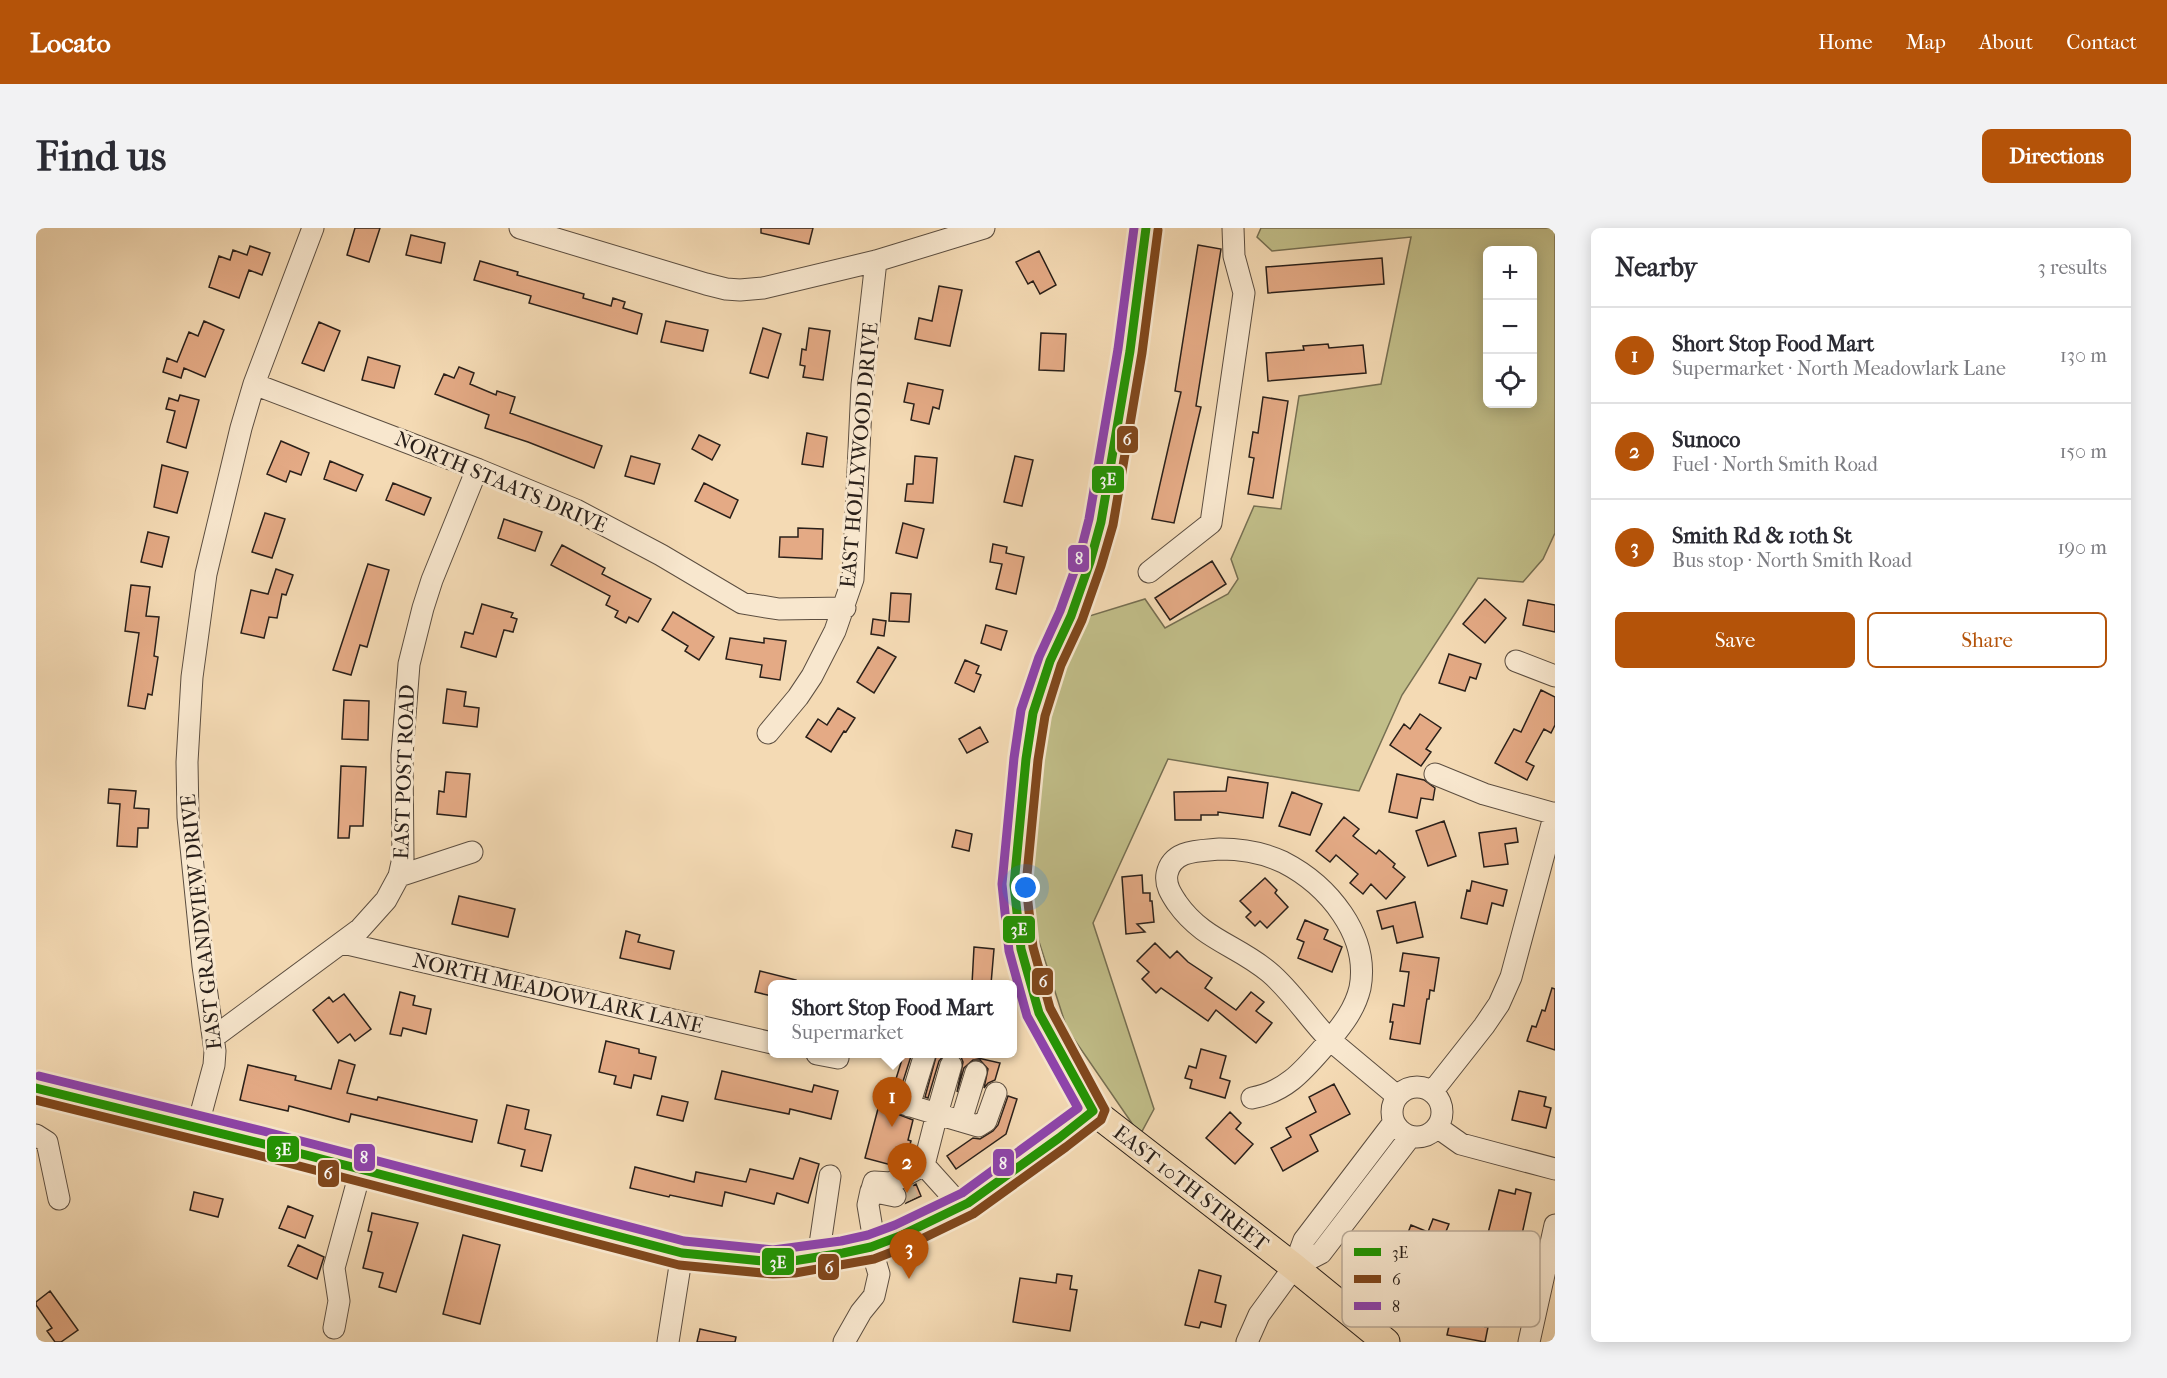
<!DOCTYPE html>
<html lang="en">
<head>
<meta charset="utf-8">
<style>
  body { margin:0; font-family:"IM FELL French Canon",serif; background:#f2f2f3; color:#2b2b33 }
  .controls { position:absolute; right:18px; top:18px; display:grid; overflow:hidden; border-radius:9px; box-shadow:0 3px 15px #0003 }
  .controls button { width:54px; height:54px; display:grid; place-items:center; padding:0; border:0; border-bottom:2px solid #e1e1e2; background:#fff; color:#2b2b33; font:30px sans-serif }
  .you { position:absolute; left:990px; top:660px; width:21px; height:21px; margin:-15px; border:4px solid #fff; border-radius:50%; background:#1a73e8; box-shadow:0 0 0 9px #1a73e833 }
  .badge { display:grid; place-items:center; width:39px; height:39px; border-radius:50%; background:#b45309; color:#fff; font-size:20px; font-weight:700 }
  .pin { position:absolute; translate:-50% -50px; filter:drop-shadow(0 2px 3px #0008) }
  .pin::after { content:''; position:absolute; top:32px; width:21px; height:18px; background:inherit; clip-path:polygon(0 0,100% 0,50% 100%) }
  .popup { position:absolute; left:732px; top:752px; width:249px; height:78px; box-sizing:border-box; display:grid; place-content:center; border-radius:9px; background:#fff; filter:drop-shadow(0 2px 4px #0005); font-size:20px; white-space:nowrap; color:#7c7c81 }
  .popup b { font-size:22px; color:#2b2b33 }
  .popup::after { content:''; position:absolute; left:50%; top:100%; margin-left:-12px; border:12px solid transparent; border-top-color:#fff }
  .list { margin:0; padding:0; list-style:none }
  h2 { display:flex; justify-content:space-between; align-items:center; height:78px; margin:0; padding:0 24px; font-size:26px }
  h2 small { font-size:20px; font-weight:400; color:#7c7c81 }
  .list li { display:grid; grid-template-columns:39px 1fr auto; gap:18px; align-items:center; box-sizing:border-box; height:96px; padding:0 24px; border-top:2px solid #e1e1e2 }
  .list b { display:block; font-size:22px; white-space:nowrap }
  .list p { margin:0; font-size:20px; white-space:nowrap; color:#7c7c81 }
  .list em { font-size:20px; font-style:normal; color:#7c7c81 }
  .actions { display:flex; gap:12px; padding:18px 24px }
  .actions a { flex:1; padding:14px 0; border:2px solid #b45309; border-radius:9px; text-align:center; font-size:21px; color:#b45309 }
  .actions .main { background:#b45309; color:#fff }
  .icon { flex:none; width:33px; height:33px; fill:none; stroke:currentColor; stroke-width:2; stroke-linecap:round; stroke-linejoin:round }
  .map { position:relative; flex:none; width:1519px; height:1114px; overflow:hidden; border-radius:9px }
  header { display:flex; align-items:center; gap:36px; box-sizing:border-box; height:84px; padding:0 30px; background:#b45309; color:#fff }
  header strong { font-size:28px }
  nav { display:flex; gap:33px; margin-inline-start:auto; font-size:21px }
  .intro { display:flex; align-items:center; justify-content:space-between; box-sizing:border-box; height:144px; padding:0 36px }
  h1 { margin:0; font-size:42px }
  .button { padding:15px 27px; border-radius:9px; background:#b45309; color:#fff; font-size:21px; font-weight:700 }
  main { display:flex; gap:36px; padding:0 36px }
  aside { flex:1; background:#fff; border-radius:9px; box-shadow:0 3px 15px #0003 }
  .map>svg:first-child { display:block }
  .green { fill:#c1be89; stroke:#766f52; stroke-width:1.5; fill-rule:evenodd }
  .building { fill:#e4aa85; stroke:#2a201a; stroke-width:1.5 }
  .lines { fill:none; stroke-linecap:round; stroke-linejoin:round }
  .minor-tunnel { stroke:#ccb595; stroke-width:21; stroke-dasharray:21 10; stroke-linecap:butt }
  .minor-casing { stroke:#5c4e40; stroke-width:23 }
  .major-casing { stroke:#2a201a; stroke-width:29 }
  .minor { stroke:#f8e7ce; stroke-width:21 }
  .major { stroke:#f4dab4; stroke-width:27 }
  .bus-1-casing { stroke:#f8e7ce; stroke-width:14 }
  .bus-2-casing { stroke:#f8e7ce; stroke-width:14 }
  .bus-3-casing { stroke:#f8e7ce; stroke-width:14 }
  .bus-1 { stroke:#239504; stroke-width:9 }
  .bus-2 { stroke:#80471c; stroke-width:9 }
  .bus-3 { stroke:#8e44ad; stroke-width:9 }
  .labels { text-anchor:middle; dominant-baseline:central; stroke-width:6; stroke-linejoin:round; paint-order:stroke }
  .street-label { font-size:21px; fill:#2a201a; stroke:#f8e7ce }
  .key { fill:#f8e7ce; stroke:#baab98; stroke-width:1.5 }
  .key-label { font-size:16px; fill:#2a201a }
  .line-badge { stroke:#f8e7ce; stroke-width:2 }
  .badge-label { font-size:16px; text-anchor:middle; font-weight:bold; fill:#fff }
</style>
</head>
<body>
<header>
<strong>Locato</strong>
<nav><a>Home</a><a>Map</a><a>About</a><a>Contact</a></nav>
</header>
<div class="intro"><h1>Find us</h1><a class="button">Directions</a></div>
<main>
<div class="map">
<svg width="1519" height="1114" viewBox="0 0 1519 1114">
  <rect width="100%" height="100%" fill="#f4dab4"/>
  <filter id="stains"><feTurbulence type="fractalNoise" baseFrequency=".00333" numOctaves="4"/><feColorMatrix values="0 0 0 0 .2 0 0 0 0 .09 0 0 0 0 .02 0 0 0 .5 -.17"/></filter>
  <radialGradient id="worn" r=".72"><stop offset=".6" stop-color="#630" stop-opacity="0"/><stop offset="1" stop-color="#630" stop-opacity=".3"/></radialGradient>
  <path class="green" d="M1225 0H1519V305L1507 331 1487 354 1442 350 1366 467 1323 563 1132 531 1057 695 1118 881 1104 907 1031 801 997 695V577L1015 470 1050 389 1109 371 1129 400 1192 366 1202 351 1195 331 1218 278 1245 281 1263 168 1345 156 1375 9 1236 23 1221 9ZM1452 22H1496V176H1452Z"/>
  <path class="building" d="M319 0H344L333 34 311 27Z
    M725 0H777L773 16 725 5Z
    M375 7 409 15 405 35 370 27Z
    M1162 17 1185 21 1160 178 1165 179 1138 295 1116 291 1145 164 1139 163Z
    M214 18 234 25 226 47 213 42 203 70 173 59 183 28 194 32 197 22 211 27Z
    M1003 23 1020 57 1004 66 997 53 992 56 980 34Z
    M1346 30 1348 56 1232 65 1230 39Z
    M444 33 482 44 481 47 548 66 547 70 575 78 577 70 589 74 587 80 606 86 601 106 493 75 495 68 438 52Z
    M903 58 926 62 914 118 879 111 883 90 896 93Z
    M168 93 188 102 169 149 148 140 145 150 127 144 131 130 141 134 153 104 162 108Z
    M630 93 672 102 667 123 625 114Z
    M283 94 304 103 288 143 266 135Z
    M727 100 745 106 732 150 714 145Z
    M773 100 794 103 787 152 767 149 769 138 764 137 766 121 770 122Z
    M1005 105 1030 106 1028 143 1003 142Z
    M1292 116 1293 120 1327 117 1330 145 1232 153 1230 125 1268 122 1267 118Z
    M332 129 364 138 358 160 326 152Z
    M423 139 438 145 434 156 460 167 461 163 479 169 474 185 566 218 558 240 492 214 449 200 453 187 399 166 408 146 418 150Z
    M872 155 907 162 903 181 897 179 893 196 875 192 878 176 868 174Z
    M144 167 163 172 150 220 131 214 139 183 130 181 133 170 142 173Z
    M1227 169 1252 173 1237 270 1212 266 1218 230 1213 229 1217 204 1222 205Z
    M771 205 791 209 787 239 766 236Z
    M663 207 684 217 676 232 656 221Z
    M245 213 273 225 265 247 254 243 250 254 231 246Z
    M595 228 624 236 618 256 589 248Z
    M879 228 901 230 897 275 869 273 871 256H877Z
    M979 228 997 232 986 278 968 274Z
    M294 233 327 247 320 263 288 251Z
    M126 237 152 244 141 285 118 279Z
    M357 255 395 270 388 287 350 272Z
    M668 255 702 272 694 290 659 273Z
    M229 285 249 291 236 330 216 324Z
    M468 291 506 304 499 323 462 310Z
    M867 295 888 301 881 330 860 325Z
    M762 300 787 301 786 331 743 329 744 309H762Z
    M112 304 133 309 126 339 105 334Z
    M957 316 971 319 970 325 988 329 980 366 960 361 966 336 954 334Z
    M526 317 569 340 566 346 615 371 602 394 593 389 590 395 579 389 582 383 570 377 574 368 515 337Z
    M1176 333 1190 356 1134 392 1119 370Z
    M332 336 353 342 331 419 324 417 315 447 297 442Z
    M240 341 257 347 250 367 246 366 241 390 233 389 228 410 205 405 215 362 232 366Z
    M95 357 114 359 110 388 123 389 118 428 122 429 116 467 112 466 109 481 92 478 103 405 89 403Z
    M855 365 875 366 873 394 853 393Z
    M1449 371 1470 390 1449 415 1427 396Z
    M1492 372 1519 377V404L1487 397Z
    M446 376 477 385 475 389 481 391 477 404 468 402 460 429 425 419 429 404 437 406Z
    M637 384 678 409 663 432 649 423 652 418 626 402Z
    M837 391 850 393 848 408 835 406Z
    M950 397 971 403 965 422 945 415Z
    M694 410 728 415V410L750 413 744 452 724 449 726 437 690 431Z
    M842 419 860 429 838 465 821 454Z
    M1413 426 1445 436 1440 451 1434 449 1429 463 1403 455Z
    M929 432 943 438 940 445 945 447 938 464 919 455Z
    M411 461 430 464 428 478 443 480 441 499 407 495Z
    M1505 462 1519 469V497L1515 505 1508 501 1490 534 1498 538 1491 552 1459 535 1478 501 1485 504Z
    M308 472 333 473 332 512 306 511Z
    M802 480 819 490 810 504 808 503 795 524 770 509 782 491 791 497Z
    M1384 486 1405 500 1390 521 1395 524 1385 538 1354 517 1368 496 1374 501Z
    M944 499 952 514 931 525 923 511Z
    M305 538 330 539 327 598H314L313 610H302Z
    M410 544 434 546 430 589 401 586 403 563 408 564Z
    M1361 546 1388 552 1399 560 1397 572 1385 570 1381 590 1353 584Z
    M1192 549 1232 555 1227 590 1182 584V587H1165V592H1139L1138 564 1190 563Z
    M73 561 100 563 98 580 113 581 112 600H102L101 619 81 618 84 576 72 575Z
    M1256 564 1286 576 1274 607 1243 598Z
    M1308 589 1323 601 1317 608 1340 626 1343 622 1359 636 1357 639 1369 649 1350 671 1335 656 1327 666 1314 655 1322 646 1300 627 1294 634 1280 623Z
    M1408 593 1420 628 1392 638 1380 603Z
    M1480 600 1482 614 1469 616 1472 636 1448 639 1443 605Z
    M920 602 936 606 933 623 916 619Z
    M1106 647 1107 665H1114V673H1116L1118 694 1101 696 1109 704 1090 706 1086 649Z
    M1229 650 1241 662 1239 665 1252 679 1231 700 1224 693 1219 698 1210 689 1215 684 1204 673Z
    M1436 653 1471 662 1467 678 1456 675 1451 696 1425 690 1431 662 1434 663Z
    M423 668 479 681 472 709 416 696Z
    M1379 674 1387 709 1361 715 1357 698 1346 701 1341 683Z
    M1269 692 1292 702 1288 711 1306 719 1296 744 1262 730 1268 714 1261 711Z
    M590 703 604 707 602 714 638 723 634 741 584 730Z
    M1119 715 1134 730 1141 723 1152 734 1176 750 1169 760 1200 782 1215 764 1228 774 1220 783 1236 795 1220 815 1180 782 1172 793 1125 760 1120 765 1106 751 1113 744 1101 733Z
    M938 719 958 721 955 756H936Z
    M1367 725 1403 730 1398 763 1394 762 1393 771H1391L1384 816 1354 811 1357 794H1354L1357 776 1368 778 1373 744 1364 743Z
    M724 743 760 752 759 756H736V768L719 764Z
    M1516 760 1519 761V822L1491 813 1496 798 1500 799 1506 782 1509 783Z
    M364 764 379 768 377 777 395 781 390 806 367 800 365 808 354 806Z
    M308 766 335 801 319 813 314 806 302 815 277 782 293 769 297 774Z
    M570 813 603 821V825L620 829 615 851 598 847 595 860 578 856 580 848 563 844Z
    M1165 821 1190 828 1184 850 1194 853 1189 870 1154 860 1156 852 1149 850 1153 838 1160 840Z
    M868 825H876L864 863 855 867Z
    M901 825H910L903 833 892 870 889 869Z
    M920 825 964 835 959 852 952 855 948 860 952 841 944 832H937L928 840 921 864 927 834 925 829Z
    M303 832 319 837 311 865 341 872 342 869 441 892 436 914 315 886 313 894 253 878 252 883 204 872 212 837 260 848 259 852 295 861Z
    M686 843 776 864 778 857 802 863 795 891 754 881 753 886 679 871Z
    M1298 856 1314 886 1274 907 1282 923 1247 943 1235 920 1255 909 1250 900 1280 884 1273 869Z
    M1483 863 1510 869 1508 878 1515 880 1510 900 1476 892Z
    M626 868 652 874 647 893 621 887Z
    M972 868 981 871 970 906 920 941 911 928 937 910 944 911 957 903 962 897Z
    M853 876 856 884 877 892 872 912 875 913 869 933 859 938 829 930 843 877 852 879Z
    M471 877 493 882 489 901 515 907 506 943 485 938 489 922 462 915Z
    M1194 884 1205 895 1200 901 1217 916 1199 936 1170 910Z
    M764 930 783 936 772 975 741 965 738 976 689 964 686 978 634 967 633 969 594 960 599 939 658 954 660 944 710 954 714 941 757 951Z
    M880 956 885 968 870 975 872 970 870 962Z
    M1480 961 1495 965 1483 1020 1477 1019 1471 1046H1475L1470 1063 1463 1061 1460 1074 1454 1072 1449 1099H1452L1449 1114 1411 1107 1418 1076 1437 1080 1451 1025H1448L1449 1017 1463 962 1479 966Z
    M158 964 187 971 182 989 154 982Z
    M252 978 277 988 269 1010 243 1000Z
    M336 985 382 995 360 1064 343 1059 347 1045 327 1040 336 1004 332 1003Z
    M1397 991 1413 996 1398 1033 1366 1020 1375 997 1392 1004Z
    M427 1007 464 1017 444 1096 407 1086Z
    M262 1017 288 1029 281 1051 252 1038Z
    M1163 1042 1185 1048 1179 1074 1190 1077 1185 1099 1165 1094 1163 1100 1149 1097Z
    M1021 1046 1036 1048 1034 1061 1041 1062 1034 1103 977 1094 984 1050 1020 1055Z
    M14 1063 42 1102 25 1114H19L11 1103 16 1100 0 1077V1074Z
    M664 1101 700 1109 699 1114H661Z"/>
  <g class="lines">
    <path class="minor-tunnel" d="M859 968 881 957"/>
    <g class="minor-casing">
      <path id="minor" d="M484 0 670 56 690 61 704 62 727 60 840 33 948 0
        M218 156 441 241 540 282 625 327 706 375 743 381 809 380
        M1113 344 1175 295 1208 65 1198 28 1197 0
        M1480 433 1519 448
        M732 505 762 469 776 448 799 403 817 351 826 157 840 33
        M1399 546 1448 566 1519 586
        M1184 621C1206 621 1228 625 1247 634 1292 657 1334 707 1324 760 1319 781 1307 796 1294 812 1273 791 1256 763 1233 744 1201 717 1167 712 1141 675 1135 666 1129 657 1131 646 1136 621 1164 623 1184 621Z
        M363 648 436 624
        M307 715 736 815
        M178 809 324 701 350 672 363 648 367 630 366 527 373 436 387 380 396 352 441 241
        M781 826 802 830
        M915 837 901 886 942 898 950 893 960 865
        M1356 884a25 25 0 1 1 50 0a25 25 0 1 1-50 0Z
        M1396 864 1448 798 1463 776 1475 749 1519 585
        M1216 870C1253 863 1270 839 1294 812L1361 868
        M865 875 901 886 888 937 925 978
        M873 878 889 826
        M925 893 940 844
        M1401 899 1425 916 1519 941
        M161 900 178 837 179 823 167 738 152 589 151 534 156 449 170 346 205 200 218 156 277 0
        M0 907 11 914 23 971
        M836 961 838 954 855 955 888 937
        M782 1030 794 948
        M1258 1039 1285 1025 1374 909
        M298 1100 303 1073 298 1040 325 941
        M632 1114 646 1025
        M808 1114 825 1084 838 1068 843 1046 835 1019 836 1001 832 977 835 963 859 968
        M1211 1114 1223 1087 1258 1039 1268 1012 1358 894
        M1493 1114 1519 997"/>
    </g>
    <g class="major-casing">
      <path id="major" d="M1110 0 1094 123 1065 294 1054 334 1035 388 1014 433 997 485 990 531 978 657 985 721 1003 785 1057 883 1258 1039 1350 1114
        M0 860 224 915 646 1025 737 1034 757 1033 807 1025 835 1019 864 1008 932 975 1023 910 1057 883"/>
    </g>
    <use href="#minor" class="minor"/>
    <use href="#major" class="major"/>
    <g class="bus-1-casing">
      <path id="bus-1" d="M0 860 224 915 646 1025 737 1034 757 1033 807 1025 835 1019 864 1008 932 975 1023 910 1057 883 1003 785 985 721 978 657 990 531 997 485 1014 433 1035 388 1054 334 1065 294 1094 123 1110 0"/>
    </g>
    <g class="bus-2-casing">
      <path id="bus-2" d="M0 872 221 927 643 1037 737 1046 759 1045 838 1031 869 1019 937 986 1030 919 1065 892 1069 882 1014 780 997 719 990 657 1002 532 1009 488 1025 437 1046 392 1065 338 1077 297 1106 125 1122 2"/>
    </g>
    <g class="bus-3-casing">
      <path id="bus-3" d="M3 848 227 903 648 1013 737 1022 805 1013 832 1007 859 997 926 965 1042 880 991 788 973 723 966 656 978 530 985 482 1003 429 1024 383 1043 330 1053 291 1082 121 1098 0"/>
    </g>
    <use href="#bus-1" class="bus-1"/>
    <use href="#bus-2" class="bus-2"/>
    <use href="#bus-3" class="bus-3"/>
  </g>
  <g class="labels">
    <g class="street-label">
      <text transform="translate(823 227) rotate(-85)">EAST HOLLYWOOD DRIVE</text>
      <text transform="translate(465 254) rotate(23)">NORTH STAATS DRIVE</text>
      <text transform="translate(368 544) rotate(-88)">EAST POST ROAD</text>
      <text transform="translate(165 694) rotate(-96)">EAST GRANDVIEW DRIVE</text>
      <text transform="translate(522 765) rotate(13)">NORTH MEADOWLARK LANE</text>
      <text transform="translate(1155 960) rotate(38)">EAST 10TH STREET</text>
    </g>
  </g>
  <rect x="1306" y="1003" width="198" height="96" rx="9" class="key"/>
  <rect x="1318" y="1020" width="27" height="8" fill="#239504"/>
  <rect x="1318" y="1047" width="27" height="8" fill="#80471c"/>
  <rect x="1318" y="1074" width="27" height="8" fill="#8e44ad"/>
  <g class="key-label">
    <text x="1356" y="1030">3E</text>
    <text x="1356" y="1057">6</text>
    <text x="1356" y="1084">8</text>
  </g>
  <g class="line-badge">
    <rect x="1080" y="197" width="23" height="29" rx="6" fill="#80471c"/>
    <rect x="1055" y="237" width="34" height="29" rx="6" fill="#239504"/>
    <rect x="1031" y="316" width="23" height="29" rx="6" fill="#8e44ad"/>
    <rect x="966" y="687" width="34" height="29" rx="6" fill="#239504"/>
    <rect x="995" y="739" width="23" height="29" rx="6" fill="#80471c"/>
    <rect x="230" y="907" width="34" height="28" rx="6" fill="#239504"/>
    <rect x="317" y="915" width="23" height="29" rx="6" fill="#8e44ad"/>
    <rect x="956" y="920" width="23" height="29" rx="6" fill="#8e44ad"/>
    <rect x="281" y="931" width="23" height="29" rx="6" fill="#80471c"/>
    <rect x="725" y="1019" width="34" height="29" rx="6" fill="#239504"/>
    <rect x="781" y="1025" width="23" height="28" rx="6" fill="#80471c"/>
  </g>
  <g class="badge-label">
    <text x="1091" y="217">6</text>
    <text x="1072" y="257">3E</text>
    <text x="1043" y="336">8</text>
    <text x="983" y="707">3E</text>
    <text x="1007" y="759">6</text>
    <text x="247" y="927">3E</text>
    <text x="328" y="935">8</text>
    <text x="967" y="941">8</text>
    <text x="292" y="951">6</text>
    <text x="742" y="1040">3E</text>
    <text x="793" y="1045">6</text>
  </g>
  <rect width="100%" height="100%" filter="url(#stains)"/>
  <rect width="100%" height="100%" fill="url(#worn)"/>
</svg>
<div class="controls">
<button>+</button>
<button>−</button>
<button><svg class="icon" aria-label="locate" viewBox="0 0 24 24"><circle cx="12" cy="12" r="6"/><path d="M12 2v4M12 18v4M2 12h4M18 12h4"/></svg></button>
</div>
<div class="you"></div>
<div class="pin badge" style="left:856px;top:899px">1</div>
<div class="popup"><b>Short Stop Food Mart</b>Supermarket</div>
<div class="pin badge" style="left:871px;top:965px">2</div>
<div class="pin badge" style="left:873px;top:1051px">3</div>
</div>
<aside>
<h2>Nearby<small>3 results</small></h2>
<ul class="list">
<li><span class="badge">1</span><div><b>Short Stop Food Mart</b><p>Supermarket · North Meadowlark Lane</p></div><em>130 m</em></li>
<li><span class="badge">2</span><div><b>Sunoco</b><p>Fuel · North Smith Road</p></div><em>150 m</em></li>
<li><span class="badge">3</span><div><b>Smith Rd &amp; 10th St</b><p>Bus stop · North Smith Road</p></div><em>190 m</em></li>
</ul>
<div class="actions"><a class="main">Save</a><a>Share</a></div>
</aside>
</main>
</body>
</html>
